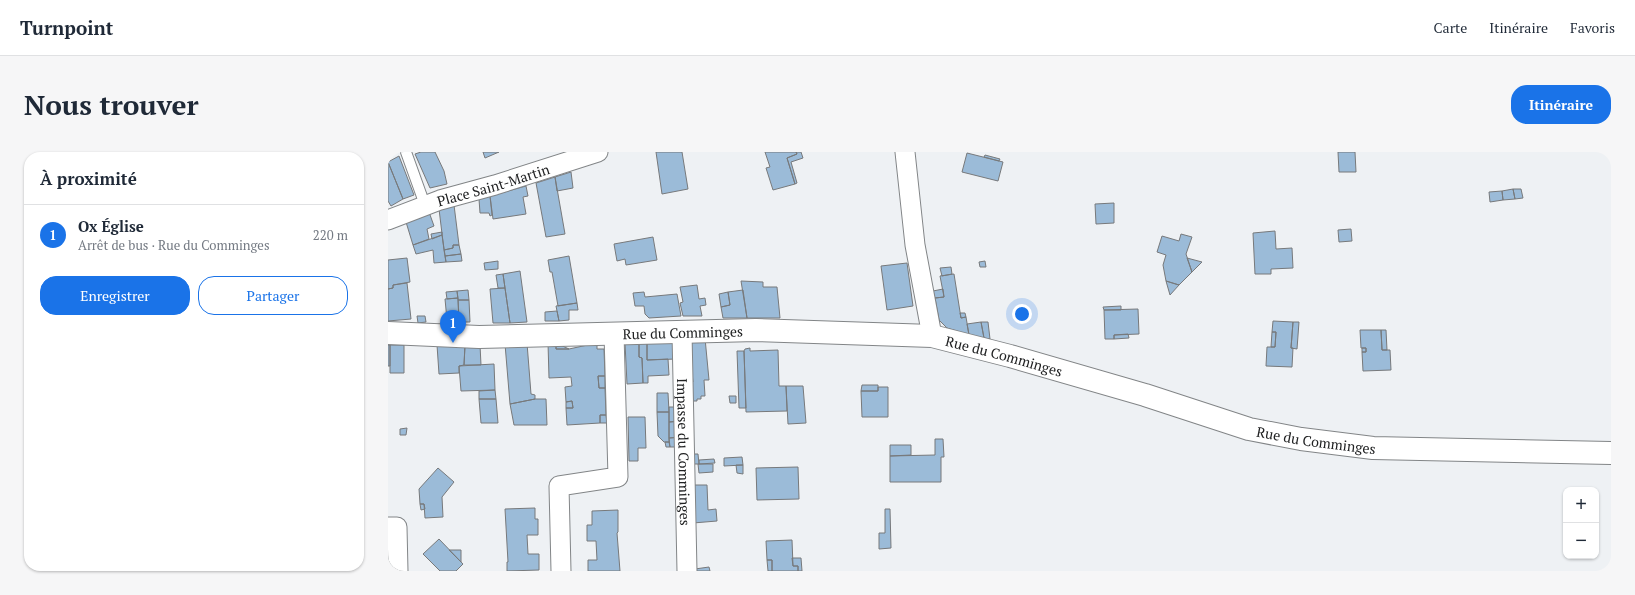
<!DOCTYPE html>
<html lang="fr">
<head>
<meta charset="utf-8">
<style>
  body { margin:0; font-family:"PT Serif",serif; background:#f6f6f7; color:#1f2937 }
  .controls { position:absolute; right:12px; bottom:12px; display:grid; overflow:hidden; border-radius:8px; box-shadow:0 1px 3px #0004 }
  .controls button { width:36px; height:36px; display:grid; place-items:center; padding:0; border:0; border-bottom:1px solid #e0e1e3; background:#fff; color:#1f2937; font:20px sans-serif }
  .you { position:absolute; left:634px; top:162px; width:14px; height:14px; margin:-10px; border:3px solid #fff; border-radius:50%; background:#1a73e8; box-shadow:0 0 0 6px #1a73e833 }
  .badge { display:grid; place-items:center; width:26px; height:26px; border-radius:50%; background:#1a73e8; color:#fff; font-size:13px; font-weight:700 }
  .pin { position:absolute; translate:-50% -33px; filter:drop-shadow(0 1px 2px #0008) }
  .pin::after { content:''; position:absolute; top:21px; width:14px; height:12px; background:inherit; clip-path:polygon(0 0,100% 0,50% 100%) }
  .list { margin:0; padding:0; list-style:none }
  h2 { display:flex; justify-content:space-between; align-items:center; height:52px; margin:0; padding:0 16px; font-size:17px }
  h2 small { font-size:13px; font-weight:400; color:#747a83 }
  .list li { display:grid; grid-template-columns:26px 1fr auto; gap:12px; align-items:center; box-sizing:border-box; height:60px; padding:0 16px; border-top:1px solid #e0e1e3 }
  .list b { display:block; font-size:15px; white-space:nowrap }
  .list p { margin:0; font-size:13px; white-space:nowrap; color:#747a83 }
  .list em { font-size:13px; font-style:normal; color:#747a83 }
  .actions { display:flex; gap:8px; padding:12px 16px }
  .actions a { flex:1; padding:9px 0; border:1px solid #1a73e8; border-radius:16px; text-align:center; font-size:14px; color:#1a73e8 }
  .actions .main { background:#1a73e8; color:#fff }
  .map { position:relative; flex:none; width:1223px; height:419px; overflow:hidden; border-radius:16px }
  header { display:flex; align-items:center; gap:24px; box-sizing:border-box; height:56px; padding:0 20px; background:#fff; border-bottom:1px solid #e0e1e3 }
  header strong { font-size:19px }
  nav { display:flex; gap:22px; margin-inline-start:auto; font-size:14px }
  .intro { display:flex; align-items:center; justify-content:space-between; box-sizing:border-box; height:96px; padding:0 24px }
  h1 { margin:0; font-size:28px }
  .button { padding:10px 18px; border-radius:16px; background:#1a73e8; color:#fff; font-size:14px; font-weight:700 }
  main { display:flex; gap:24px; padding:0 24px }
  aside { flex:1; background:#fff; border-radius:16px; box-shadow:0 1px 3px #0004 }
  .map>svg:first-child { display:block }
  .building { fill:#9bbbd8; stroke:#77797b }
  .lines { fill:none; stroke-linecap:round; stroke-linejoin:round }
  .service-casing { stroke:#828587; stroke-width:12 }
  .minor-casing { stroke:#828587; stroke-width:21 }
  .tertiary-casing { stroke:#828587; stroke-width:24 }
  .service { stroke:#fff; stroke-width:10 }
  .minor { stroke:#fff; stroke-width:19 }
  .tertiary { stroke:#fff; stroke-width:22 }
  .labels { text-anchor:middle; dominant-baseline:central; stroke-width:3; stroke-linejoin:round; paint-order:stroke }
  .street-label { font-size:14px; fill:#212223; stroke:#fff }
</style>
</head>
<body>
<header>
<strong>Turnpoint</strong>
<nav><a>Carte</a><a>Itinéraire</a><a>Favoris</a></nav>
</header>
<div class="intro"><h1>Nous trouver</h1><a class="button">Itinéraire</a></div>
<main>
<aside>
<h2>À proximité<small></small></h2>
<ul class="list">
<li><span class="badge">1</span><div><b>Ox Église</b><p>Arrêt de bus · Rue du Comminges</p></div><em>220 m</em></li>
</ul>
<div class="actions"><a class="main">Enregistrer</a><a>Partager</a></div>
</aside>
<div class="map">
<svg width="1223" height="419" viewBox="0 0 1223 419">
  <rect width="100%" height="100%" fill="#eef1f4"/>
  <path class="building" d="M33 0H47L56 19 59 32 42 36 27 2Z
    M95 0H111L97 6Z
    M268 0H294L300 37 274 42Z
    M377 0H408L409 2 399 6 407 32 385 38 378 16 382 15Z
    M408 0H413L415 6 403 10 409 31 407 32 399 6 409 2Z
    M950 0H967L968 20H951Z
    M579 1 615 10 610 29 574 20Z
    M597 3 612 7 611 9 596 5Z
    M11 4 26 43 15 47 0 10Z
    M0 10 15 47 3 54 0 49Z
    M183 20 185 36 169 39 167 25Z
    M167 25 177 82 158 85 148 31Z
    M138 34 140 44 135 45 138 62 105 67 102 44Z
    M1125 37H1133L1135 46 1127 47Z
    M1125 37 1127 47 1115 48 1114 39Z
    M1114 39 1115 48 1102 50 1101 40Z
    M102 44 104 63 102 64 101 61H92L91 47Z
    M726 51V71L708 72 707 52Z
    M66 53 71 93H65V96L56 98 51 57Z
    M41 60 46 74 39 77 41 87 25 93 18 70Z
    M963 77 964 89 951 90 950 78Z
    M887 79 888 97 904 96 905 116 883 117V122H867L865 81Z
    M54 80V83L44 87 43 82Z
    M793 82 804 85 798 102 804 120 791 133 778 129 775 113 778 103 769 100 774 84 791 89Z
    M54 83 58 110 46 111 45 98 28 102 25 93Z
    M265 85 269 108 238 113 237 107 229 109 226 92Z
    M65 93H71L73 102 57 104 56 98 65 96Z
    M73 102 74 109 58 110 57 104Z
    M181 104 189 151 170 154 164 120H162L160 108Z
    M19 106 22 130 5 133V136L0 137V108Z
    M799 106 814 110 804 120Z
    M110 109V117L97 118 96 111Z
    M597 109 598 115H592L591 110Z
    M519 111 525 154 499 158 493 114Z
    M563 115 564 122 554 124 552 116Z
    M132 119 139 170 122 171 115 122Z
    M115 122 117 136H110L108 123Z
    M566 122 573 166 578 165 581 183 559 176 551 168 547 146 556 145 552 124Z
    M353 129 375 130V135H389L392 166H359Z
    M778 129 791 133 782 143Z
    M19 131 23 167 0 169V137L5 136V133Z
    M309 133 311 147 317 146 318 153 312 154 314 164H295L292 151 295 150 292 135Z
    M117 136 122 171H105L102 137Z
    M555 137 556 145 547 146 545 139Z
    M80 138 81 148H70L69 139Z
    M355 138 359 166H335L333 155 342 153 340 140Z
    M69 139 70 146 59 147 58 140Z
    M256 140 257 145 289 142 293 164 261 166 257 162 256 154H247L245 141Z
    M340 140 342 153 333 155 331 142Z
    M70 146 71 168H59L57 147Z
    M70 148H81L82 170H71Z
    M189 151 190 158H181V168L171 169 168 154Z
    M733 154V158H716L715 155Z
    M750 157 751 182 726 183V187H717L716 158Z
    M169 159 171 169H157V160Z
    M572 161H577L578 165 573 166Z
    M29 164H37L38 170 30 171Z
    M885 169 905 170 903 196H905L904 215 878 214 879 195H887L888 180H884Z
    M593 170 596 186 581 183 579 172Z
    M593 170H600L602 187 596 186Z
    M905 170H911L909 197 903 196Z
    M972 178H993L994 198H1002L1003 218 975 219 974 200H978V196H973Z
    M993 178H998L999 198H994Z
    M884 180H888L887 195H883Z
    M740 182 741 186 726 187V183Z
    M317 186 321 228H316L317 244H313V247H309V249H303L302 230H305L300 188Z
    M288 189V207L259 208V190Z
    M259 190V208L280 207 281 223 260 224V231H255L254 206 251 205V191Z
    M139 191 143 242 147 243V247L122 252 117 192Z
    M160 191H168V197H181L209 191V197H216L217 224H210L211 236H217L218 263H212V271L179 273 178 256H185L184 249 178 250 177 235 184 234 183 225 161 226Z
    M168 191 181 197H168Z
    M237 191H251V205L254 206 255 231 239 232Z
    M0 193H2V214H0Z
    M2 193H16V221H2Z
    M49 193H77L76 213 71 214V221L51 222Z
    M77 193H92L93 213H76Z
    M362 196V199L390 198 391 234H398L399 259 358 260 356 199 357 197Z
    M974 196H978V200H974Z
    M349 199H356L358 256H351Z
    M106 212 107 238 73 239 71 214Z
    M210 224H217V236H211Z
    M474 233H490V239H473Z
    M398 234H415L418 271 400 272Z
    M490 235H500V265H474L473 239H490Z
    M107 238 108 247H91V239Z
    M269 241H280L281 260H269Z
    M341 244H348V251H342Z
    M91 247H108L110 271H93Z
    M147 247H158L159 273H126L122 252Z
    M184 249 185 256H178V250Z
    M281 255H294V269L281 270Z
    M269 260H281V290H276L270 284Z
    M212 263H218L219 271H212Z
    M240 265H257L258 296H250V309H241Z
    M294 269V285L281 286V270Z
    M19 276 18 283H12V277Z
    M294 285V295H282L281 286Z
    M547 287H555L556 305H553V330H502V304L547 303Z
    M277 290H281L282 295H278Z
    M502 293H523V303L502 304Z
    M304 302H310L311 312H307L304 309Z
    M354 305 355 313 336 314V306Z
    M326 307 327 311 311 312V308Z
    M310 312H325V320L311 321Z
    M348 313H355V322L349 321Z
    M410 315 411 347 369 348 368 316Z
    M50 316 66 330 54 345 55 365 37 366 36 352H32L31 337Z
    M304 333H319L320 358 328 357 329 369 305 371Z
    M32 352H36L37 357 33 358Z
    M147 356V367H150V383H139L140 402H151V418L119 419V410H120L117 357Z
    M497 357H502L503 396 491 397V381H497Z
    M230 358V380L229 381 232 419H200V408H209L208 389H199V373H204V359Z
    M51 387 75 412 68 419H52L35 402Z
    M404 388 405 414H410V419H384V408H379L378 389Z
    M61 398H73V410Z
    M404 406H413L414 419H410V414H405Z
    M379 408H384V419H380Z
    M321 415 322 419H307V417Z"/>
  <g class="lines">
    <g class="service-casing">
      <path id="service" d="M18 0 37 53"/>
    </g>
    <g class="minor-casing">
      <g id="minor">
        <path d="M517 0 527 93 544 184"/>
        <path id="s1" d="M0 68 52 48 107 33 210 0"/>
        <path id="s2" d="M294 181 299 419"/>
        <path d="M0 375H9L10 419"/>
        <path d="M173 419 171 334 230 325 226 182"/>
      </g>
    </g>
    <g class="tertiary-casing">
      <g id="tertiary">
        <path id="s3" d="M0 181 91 185 368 178 544 184 622 204 757 243 861 277 913 287 985 296 1223 301"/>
      </g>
    </g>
    <use href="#service" class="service"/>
    <use href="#minor" class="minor"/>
    <use href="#tertiary" class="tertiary"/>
  </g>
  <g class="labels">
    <g class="street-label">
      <text stroke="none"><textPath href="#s1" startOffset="111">Place Saint-Martin</textPath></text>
      <text stroke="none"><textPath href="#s3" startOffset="295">Rue du Comminges</textPath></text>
      <text stroke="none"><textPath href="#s3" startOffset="619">Rue du Comminges</textPath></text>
      <text stroke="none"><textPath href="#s3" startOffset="943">Rue du Comminges</textPath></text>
      <text stroke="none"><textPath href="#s2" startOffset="119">Impasse du Comminges</textPath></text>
    </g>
  </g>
</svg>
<div class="controls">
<button>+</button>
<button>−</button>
</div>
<div class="you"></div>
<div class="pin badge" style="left:65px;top:191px">1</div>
</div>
</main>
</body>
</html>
